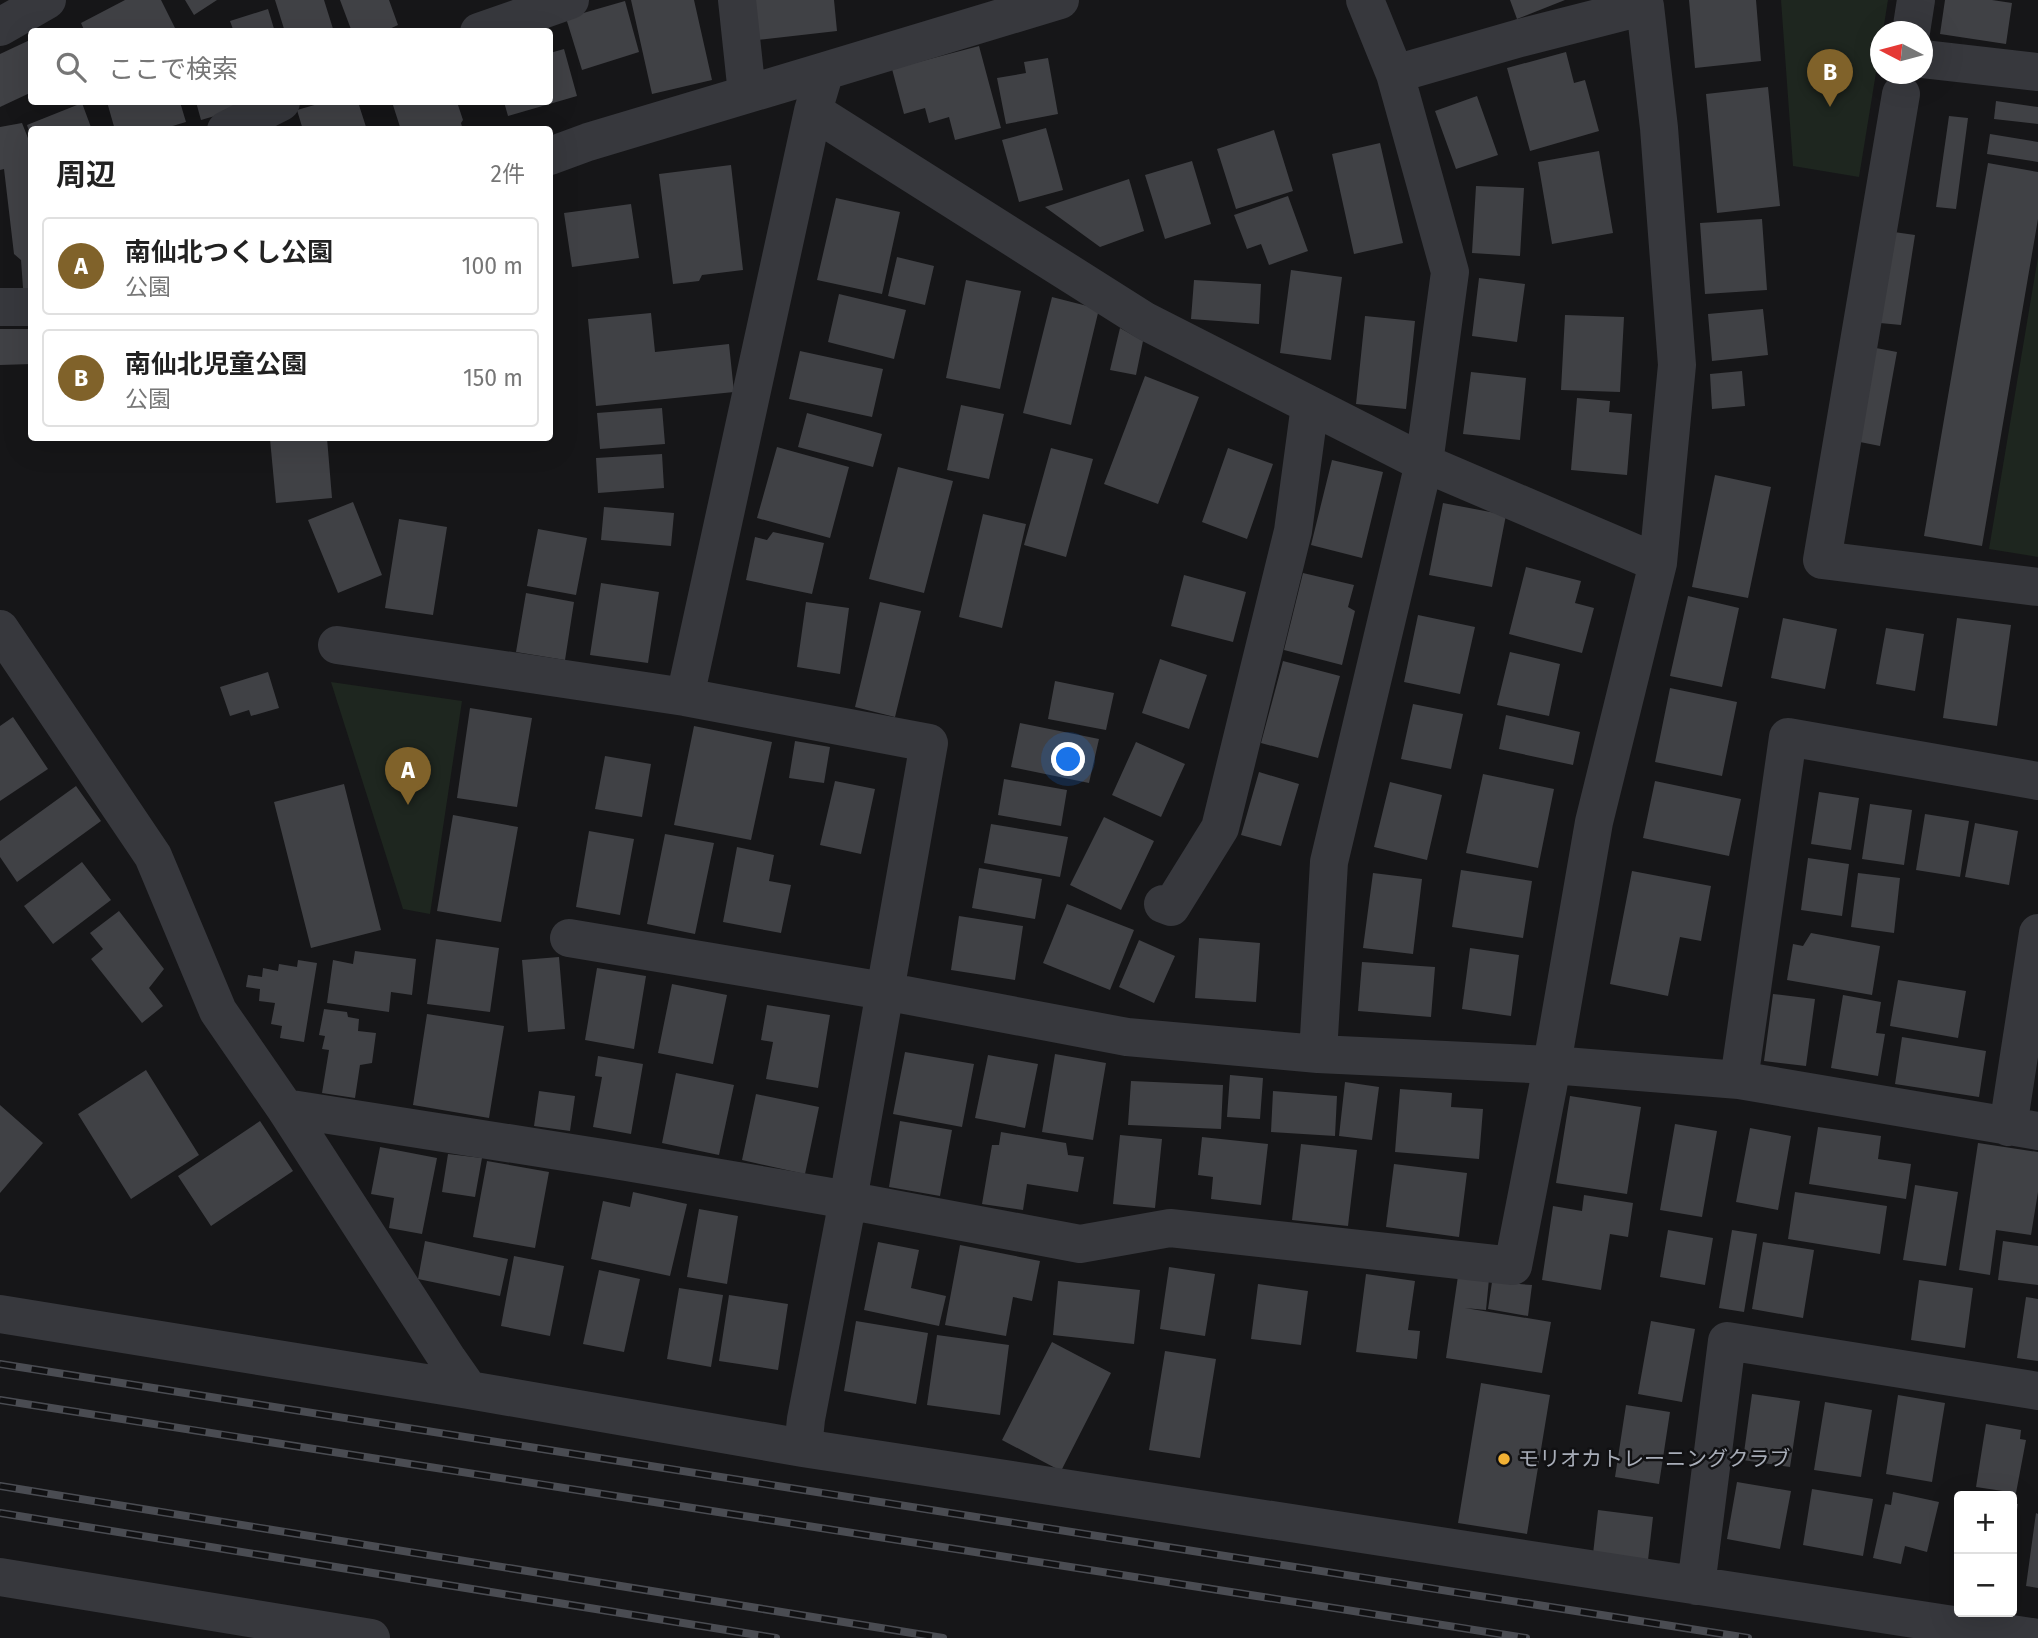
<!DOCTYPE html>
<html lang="ja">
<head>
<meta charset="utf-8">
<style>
  body { margin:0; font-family:"Fira Sans","Noto Sans JP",sans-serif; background:#f2f2f2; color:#222 }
  .controls { position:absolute; right:21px; bottom:21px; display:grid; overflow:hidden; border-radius:7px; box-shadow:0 7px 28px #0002 }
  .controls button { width:63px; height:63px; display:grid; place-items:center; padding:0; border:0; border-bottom:2px solid #e0e0e0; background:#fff; color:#222; font:35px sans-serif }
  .compass { position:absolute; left:1870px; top:21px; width:63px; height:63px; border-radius:50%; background:#fff; box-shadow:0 7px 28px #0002; rotate:276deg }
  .you { position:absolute; left:1069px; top:760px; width:24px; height:24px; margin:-18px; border:5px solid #fff; border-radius:50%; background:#1a73e8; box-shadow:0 0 0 10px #1a73e833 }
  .badge { display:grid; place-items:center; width:46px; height:46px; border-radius:50%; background:#80622a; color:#fff; font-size:23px; font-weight:700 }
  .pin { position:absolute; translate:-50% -58px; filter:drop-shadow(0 2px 4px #0008) }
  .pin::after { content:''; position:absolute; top:37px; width:24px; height:21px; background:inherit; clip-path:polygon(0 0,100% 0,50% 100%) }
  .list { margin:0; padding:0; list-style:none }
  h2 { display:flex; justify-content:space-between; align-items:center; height:91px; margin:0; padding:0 28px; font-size:30px }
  h2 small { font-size:23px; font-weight:400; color:#767676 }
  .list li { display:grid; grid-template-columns:46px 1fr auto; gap:21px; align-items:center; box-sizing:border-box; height:98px; margin:0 14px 14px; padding:0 14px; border:2px solid #e0e0e0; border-radius:7px }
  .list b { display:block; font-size:26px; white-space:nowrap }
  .list p { margin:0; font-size:23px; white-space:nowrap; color:#767676 }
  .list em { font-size:23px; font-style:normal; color:#767676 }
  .icon { flex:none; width:38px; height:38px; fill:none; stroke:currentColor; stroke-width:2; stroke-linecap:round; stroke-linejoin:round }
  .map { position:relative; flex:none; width:2038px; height:1638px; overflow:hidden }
  .search { position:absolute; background:#fff; box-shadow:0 7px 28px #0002; left:28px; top:28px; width:525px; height:77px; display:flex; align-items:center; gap:18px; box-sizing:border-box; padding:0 24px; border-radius:7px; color:#767676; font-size:26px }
  .panel { position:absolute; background:#fff; box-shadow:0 7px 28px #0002; left:28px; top:126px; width:525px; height:315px; border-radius:7px }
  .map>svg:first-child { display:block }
  .green { fill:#1e261f }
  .building { fill:#404145 }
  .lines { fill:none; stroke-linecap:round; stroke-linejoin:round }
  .minor { stroke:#37383d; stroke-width:38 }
  .rail-casing { stroke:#4a4c52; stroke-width:8 }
  .rail { stroke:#111113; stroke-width:5; stroke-dasharray:16; stroke-linecap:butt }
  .poi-dot { fill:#f2b134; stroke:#111113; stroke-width:2.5 }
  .labels { text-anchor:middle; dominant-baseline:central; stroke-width:5; stroke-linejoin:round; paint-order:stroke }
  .poi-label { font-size:21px; fill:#a8adb8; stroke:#111113; text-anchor:start }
</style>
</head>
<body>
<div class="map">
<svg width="2038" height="1638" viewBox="0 0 2038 1638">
  <rect width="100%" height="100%" fill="#161618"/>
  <path class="green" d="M1781 0H1888L1883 31 1881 32 1880 48 1859 177 1793 166Z
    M2038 257V557L1989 549Z
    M331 682 462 701 430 914 403 909Z"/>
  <path class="building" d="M125 0H161L177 32H85L81 23Z
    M185 0H217L194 15Z
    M275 0H324L334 32H285Z
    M340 0H389L398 25 383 32H352Z
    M631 0H694L712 80 652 94Z
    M753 0H834L837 31 757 40Z
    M1510 0H1565L1517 19Z
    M1689 0H1756L1761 61 1695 68Z
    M1945 0H1992L2012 3 2006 44 1940 34Z
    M625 1 639 52 582 70 566 18Z
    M268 9 275 32H234L230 21Z
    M32 39V92L0 107V54Z
    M979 46 1001 128 955 140 949 117 929 123 925 108 904 114 892 69Z
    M564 49 577 96 508 116 504 102H550V53Z
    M1566 52 1574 83 1585 80 1599 131 1530 151 1507 68Z
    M1048 58 1058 114 1006 124 997 78 1026 73 1024 62Z
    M1768 87 1780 206 1717 213 1706 94Z
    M1477 96 1498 155 1456 169 1435 111Z
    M1996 101 2038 107V124L1994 119Z
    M107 102H180L186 122 159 130H115Z
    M196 102H244L246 107 201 120Z
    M325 102H358L367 130H303L297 110Z
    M392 102H457L463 120 461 123 463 130H401Z
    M82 103 92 130H32L31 137 27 125Z
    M1949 116 1968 118 1956 209 1936 207Z
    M22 123 32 148V288H23L21 260 14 254 4 169 0 170V127Z
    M1046 128 1063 190 1019 202 1002 140Z
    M1274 130 1293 191 1236 209 1217 149Z
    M1990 134 2038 142V162L1987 154Z
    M1380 143 1403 243 1354 254 1332 154Z
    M1599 151 1613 233 1552 244 1538 162Z
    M1192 161 1211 224 1165 239 1145 175Z
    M1988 163 2038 172V219L1982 546 1924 536Z
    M731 165 743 270 702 275 699 281 673 284 659 174Z
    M1129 179 1144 231 1100 247 1045 207Z
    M1476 186 1524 188 1520 256 1472 253Z
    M1288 196 1308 251 1269 265 1261 244 1247 249 1234 215Z
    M836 198 900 212 882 294 817 280Z
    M631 204 639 258 572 267 564 213Z
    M1762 219 1767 290 1705 294 1700 223Z
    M1894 232 1915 235 1901 325 1880 323Z
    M897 257 934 266 925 305 888 296Z
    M1291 270 1342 277 1331 360 1280 353Z
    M1479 278 1525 284 1517 342 1472 336Z
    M966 280 1021 291 1000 389 946 378Z
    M1194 280 1261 284 1259 324 1191 319Z
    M839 294 906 310 894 359 828 342Z
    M1052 297 1099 309 1071 425 1023 413Z
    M1763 309 1768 355 1712 361 1708 314Z
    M651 313 655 352 729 344 734 392 596 406 588 319Z
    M1565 315 1624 317 1620 392 1561 390Z
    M1365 316 1415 321 1406 409 1356 404Z
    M1120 328 1143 341 1136 375 1110 370Z
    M0 329H32V364L0 365Z
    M1876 348 1897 352 1880 446 1860 442Z
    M800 351 883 369 872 417 789 399Z
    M1742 371 1745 406 1712 409 1710 374Z
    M1471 372 1526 378 1520 440 1463 434Z
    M1145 376 1199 397 1158 504 1104 484Z
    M1577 398 1610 401 1609 412 1632 414 1627 475 1571 470Z
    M961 405 1004 414 989 479 947 470Z
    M662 408 665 444 600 449 597 413Z
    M807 413 882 434 873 467 798 447Z
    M282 438H327L332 498 276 503 270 439Z
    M777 447 849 467 830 538 757 518Z
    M1051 448 1093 459 1066 557 1024 545Z
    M1228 448 1273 464 1247 539 1202 522Z
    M662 454 664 488 598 493 596 458Z
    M1332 460 1383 472 1362 558 1311 545Z
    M898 467 953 481 924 593 869 579Z
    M1715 475 1771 487 1748 598 1692 587Z
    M353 502 382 575 338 593 308 520Z
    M1443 503 1506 515 1492 587 1429 575Z
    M604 507 674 513 671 546 601 540Z
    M983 514 1026 524 1002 628 959 617Z
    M399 519 447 527 433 615 385 608Z
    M538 529 587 538 576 595 527 586Z
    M773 532 824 543 812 594 746 580 755 537 767 540Z
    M1526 567 1581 581 1575 603 1594 608 1582 653 1509 634Z
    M1303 573 1354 585 1348 607 1355 611 1342 665 1284 650Z
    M1184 575 1246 592 1233 642 1171 626Z
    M601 583 659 592 648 663 590 655Z
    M526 593 574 602 565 660 516 652Z
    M1688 596 1739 608 1722 687 1670 676Z
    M806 602 849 608 840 674 797 667Z
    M880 602 921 611 895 717 855 707Z
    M1418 615 1475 627 1460 694 1404 682Z
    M1783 618 1837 629 1825 689 1771 678Z
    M1957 618 2011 625 1997 726 1943 718Z
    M1886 628 1924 634 1915 691 1876 684Z
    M1510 652 1560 664 1549 716 1497 705Z
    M1160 659 1207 675 1189 729 1142 713Z
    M1283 661 1340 676 1318 758 1261 743Z
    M268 672 279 708 251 716 249 710 230 716 220 687Z
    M1055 681 1114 693 1106 730 1048 719Z
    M1670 688 1737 702 1722 776 1655 762Z
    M1413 704 1463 714 1451 769 1401 759Z
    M470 708 532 718 517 807 457 798Z
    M1506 715 1580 732 1573 765 1499 749Z
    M13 717 48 769 0 801V726Z
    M1020 723 1099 739 1089 783 1011 767Z
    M694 726 772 742 751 840 674 825Z
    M795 741 830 747 824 783 789 778Z
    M1136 742 1185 764 1161 817 1112 795Z
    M605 756 651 764 642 817 595 809Z
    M1259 772 1299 784 1281 846 1241 835Z
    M1483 774 1554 789 1538 868 1466 853Z
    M1004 779 1067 790 1061 826 998 815Z
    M835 781 875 789 861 854 820 845Z
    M1655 781 1741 799 1729 856 1643 838Z
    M1390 782 1442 795 1427 860 1374 847Z
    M344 784 381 930 311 948 274 802Z
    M76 786 101 821 17 882 0 857V841Z
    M1819 792 1859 798 1851 850 1811 844Z
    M1870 804 1912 810 1904 865 1862 859Z
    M1925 814 1969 821 1960 877 1916 870Z
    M453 815 518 827 501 922 437 911Z
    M1104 817 1154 841 1121 910 1070 885Z
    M1975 823 2018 831 2009 885 1965 877Z
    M991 824 1068 837 1060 877 984 863Z
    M589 831 634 839 620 915 576 907Z
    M665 834 714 843 695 934 647 924Z
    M737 847 774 855 769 881 791 885 781 933 723 922Z
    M1808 858 1849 864 1842 916 1801 910Z
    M82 862 111 900 53 944 24 906Z
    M979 868 1042 879 1035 919 972 908Z
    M1461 870 1532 881 1523 938 1452 927Z
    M1632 871 1711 886 1701 941 1680 937 1668 996 1610 984Z
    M1373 873 1422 879 1413 954 1363 948Z
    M1858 873 1900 878 1894 933 1851 927Z
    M1067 904 1134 930 1110 990 1043 963Z
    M119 911 164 969 149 988 163 1006 142 1023 91 959 103 949 90 933Z
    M959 916 1023 926 1015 980 951 970Z
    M1811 933 1880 946 1872 995 1787 980 1793 944 1803 946Z
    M1199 938 1260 943 1256 1002 1195 998Z
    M436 939 499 948 490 1012 427 1004Z
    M1139 940 1175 956 1154 1003 1119 987Z
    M1470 948 1519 955 1511 1016 1462 1009Z
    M355 951 416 959 412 995 391 992 389 1012 327 1003 333 960 353 964Z
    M559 957 565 1029 528 1032 522 960Z
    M298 960 317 963 304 1042 280 1038 282 1026 271 1024 275 1003 259 1001 260 989 246 987 248 975 262 977 263 968 278 971 279 964 297 967Z
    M1362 962 1435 967 1431 1017 1358 1011Z
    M597 968 646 976 634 1049 585 1040Z
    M1898 980 1966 991 1958 1038 1890 1026Z
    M672 984 727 995 713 1064 658 1053Z
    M1773 994 1815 999 1806 1066 1764 1061Z
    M1843 995 1881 1002 1876 1033 1885 1034 1878 1076 1831 1068Z
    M767 1005 830 1015 818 1088 766 1079 773 1042 761 1040Z
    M324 1009 347 1012 348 1017 359 1019 358 1031 376 1033 372 1063 360 1065 355 1098 322 1093 329 1050 322 1049 325 1036 319 1035Z
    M427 1014 504 1026 489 1118 413 1105Z
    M1902 1037 1986 1051 1979 1097 1895 1084Z
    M905 1052 974 1064 962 1127 893 1114Z
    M1055 1054 1106 1063 1093 1140 1042 1132Z
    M988 1055 1038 1064 1025 1128 975 1118Z
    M598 1056 643 1064 631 1134 593 1127 602 1077 595 1076Z
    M146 1070 199 1155 131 1199 78 1114Z
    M676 1073 734 1085 719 1155 662 1143Z
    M1230 1075 1263 1078 1260 1119 1227 1117Z
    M1131 1081 1223 1085 1221 1129 1128 1125Z
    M1345 1082 1379 1087 1372 1140 1339 1136Z
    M1400 1089 1452 1093 1451 1107 1483 1109 1479 1159 1395 1152Z
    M539 1091 575 1096 570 1131 534 1126Z
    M1273 1091 1337 1096 1335 1136 1271 1132Z
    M756 1094 819 1107 805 1174 742 1160Z
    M1570 1096 1641 1107 1627 1194 1556 1183Z
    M0 1105 43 1143 0 1193Z
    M260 1121 293 1171 211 1226 178 1176Z
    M900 1121 952 1130 940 1196 889 1187Z
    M1675 1124 1717 1131 1702 1217 1660 1210Z
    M1818 1127 1881 1136 1878 1159 1911 1164 1906 1199 1809 1184Z
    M1750 1128 1791 1136 1778 1210 1736 1202Z
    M1001 1132 1066 1143 1068 1155 1084 1157 1078 1192 1027 1184 1023 1210 982 1204 992 1145H999Z
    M1120 1135 1162 1139 1155 1208 1113 1204Z
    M1202 1137 1268 1144 1261 1205 1211 1199 1213 1177 1198 1175Z
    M1978 1143 2038 1152V1192L2031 1235 1996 1230 1990 1275 1959 1270Z
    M1301 1144 1357 1150 1348 1226 1292 1220Z
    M380 1147 437 1158 422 1234 389 1228 394 1198 371 1194Z
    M448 1154 482 1158 475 1197 442 1192Z
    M487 1161 549 1172 535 1248 473 1237Z
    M1394 1164 1467 1173 1459 1237 1386 1227Z
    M1915 1185 1958 1192 1946 1266 1903 1260Z
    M633 1192 687 1204 670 1276 591 1259 603 1201 630 1207Z
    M1795 1192 1887 1206 1880 1254 1788 1239Z
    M1584 1195 1633 1203 1628 1237 1610 1234 1601 1290 1542 1280 1553 1206 1582 1211Z
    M699 1209 738 1216 727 1284 687 1277Z
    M1668 1230 1713 1238 1705 1285 1660 1277Z
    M1732 1230 1757 1234 1744 1312 1719 1308Z
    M425 1241 508 1259 500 1296 418 1279Z
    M2003 1241 2038 1246V1285L1998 1280Z
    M878 1242 919 1250 911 1288 946 1296 939 1326 864 1310Z
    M1763 1242 1814 1250 1803 1318 1752 1309Z
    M960 1245 1040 1261 1032 1301 1013 1297 1006 1336 945 1325Z
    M514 1256 564 1266 550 1336 501 1326Z
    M1169 1267 1215 1274 1205 1336 1160 1329Z
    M599 1270 640 1279 624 1352 583 1344Z
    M1366 1274 1415 1281 1408 1330 1420 1331 1417 1359 1356 1352Z
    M1458 1276 1489 1279 1486 1310 1465 1308 1551 1322 1542 1373 1446 1358Z
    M1919 1280 1973 1288 1965 1348 1911 1340Z
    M1058 1281 1140 1290 1134 1344 1053 1335Z
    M1492 1282 1532 1285 1528 1316 1488 1309Z
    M1258 1284 1308 1291 1301 1345 1251 1339Z
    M679 1288 723 1295 711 1367 667 1359Z
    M729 1295 788 1304 778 1370 719 1361Z
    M2026 1297 2038 1299V1361L2017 1358Z
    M856 1321 928 1333 916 1404 844 1391Z
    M1651 1321 1695 1329 1682 1402 1638 1394Z
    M937 1335 1009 1345 1000 1415 927 1405Z
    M1052 1342 1111 1373 1061 1471 1002 1440Z
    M1165 1351 1216 1359 1200 1458 1149 1450Z
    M1481 1383 1550 1395 1527 1534 1458 1523Z
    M1752 1394 1800 1401 1790 1467 1743 1460Z
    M1898 1395 1945 1403 1932 1482 1886 1474Z
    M1825 1402 1872 1410 1861 1477 1814 1470Z
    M1626 1405 1670 1412 1659 1484 1615 1477Z
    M1986 1424 2021 1430 2020 1439 2026 1440 2016 1493 1976 1487Z
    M1737 1482 1791 1491 1780 1549 1727 1539Z
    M1812 1489 1873 1499 1863 1556 1803 1545Z
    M1893 1492 1939 1502 1927 1552 1905 1546 1901 1564 1873 1558 1885 1504 1891 1505Z
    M2012 1503 2018 1504 2013 1535 2012 1534Z
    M1598 1510 1653 1517 1648 1560 1593 1554Z
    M2036 1513 2038 1514V1588L2026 1586Z"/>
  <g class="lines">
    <path class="minor" d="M737 0 747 94
      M0 27 47 0
      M479 32 570 0
      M1911 32 1916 0
      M1923 59 2038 72
      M1901 94 1822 560 2038 587
      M813 111 1145 321 1424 463 1658 563
      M226 130 281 102
      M550 156 588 142 825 71
      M0 307H32
      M0 629 153 856 218 1011 285 1108 448 1360 469 1390
      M337 645 685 697
      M1163 904 1171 907 1220 828 1293 531 1310 405
      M569 938 884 991 1127 1037 1318 1054 1552 1065 1739 1080 2038 1131
      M1318 1054 1329 862 1424 463 1450 272 1395 74 1365 0
      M1739 1080 1788 737 2038 781
      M285 1108 609 1159 825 1196 1080 1244 1170 1228 1513 1266 1548 1087 1594 822 1658 563 1677 365 1659 128 1645 6 1520 38 1395 74
      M2008 1127 2038 933
      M0 1314 469 1390 803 1448 2038 1638
      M803 1448 806 1419 848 1200 929 743 685 697 813 111 825 71 1060 0
      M0 1577 371 1638
      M1696 1586 1727 1341 2038 1391"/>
    <g class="rail-casing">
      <path id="rail" d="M0 1364 1748 1638
        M0 1400 1526 1638
        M0 1486 943 1638
        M0 1513 776 1638"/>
    </g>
    <use href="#rail" class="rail"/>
  </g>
  <circle class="poi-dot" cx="1504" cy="1459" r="7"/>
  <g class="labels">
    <g class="poi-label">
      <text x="1518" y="1459">モリオカトレーニングクラブ</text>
    </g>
  </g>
</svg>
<div class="controls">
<button>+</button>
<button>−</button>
</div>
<svg class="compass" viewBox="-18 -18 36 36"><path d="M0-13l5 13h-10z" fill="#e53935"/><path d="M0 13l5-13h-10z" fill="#767676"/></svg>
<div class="you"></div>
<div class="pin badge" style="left:408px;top:805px">A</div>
<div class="pin badge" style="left:1830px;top:107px">B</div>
<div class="search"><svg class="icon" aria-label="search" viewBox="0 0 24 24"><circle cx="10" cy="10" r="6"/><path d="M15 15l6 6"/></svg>ここで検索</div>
<section class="panel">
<h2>周辺<small>2件</small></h2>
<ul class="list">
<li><span class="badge">A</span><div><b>南仙北つくし公園</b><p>公園</p></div><em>100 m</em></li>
<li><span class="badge">B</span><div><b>南仙北児童公園</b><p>公園</p></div><em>150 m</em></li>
</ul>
</section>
</div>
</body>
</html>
